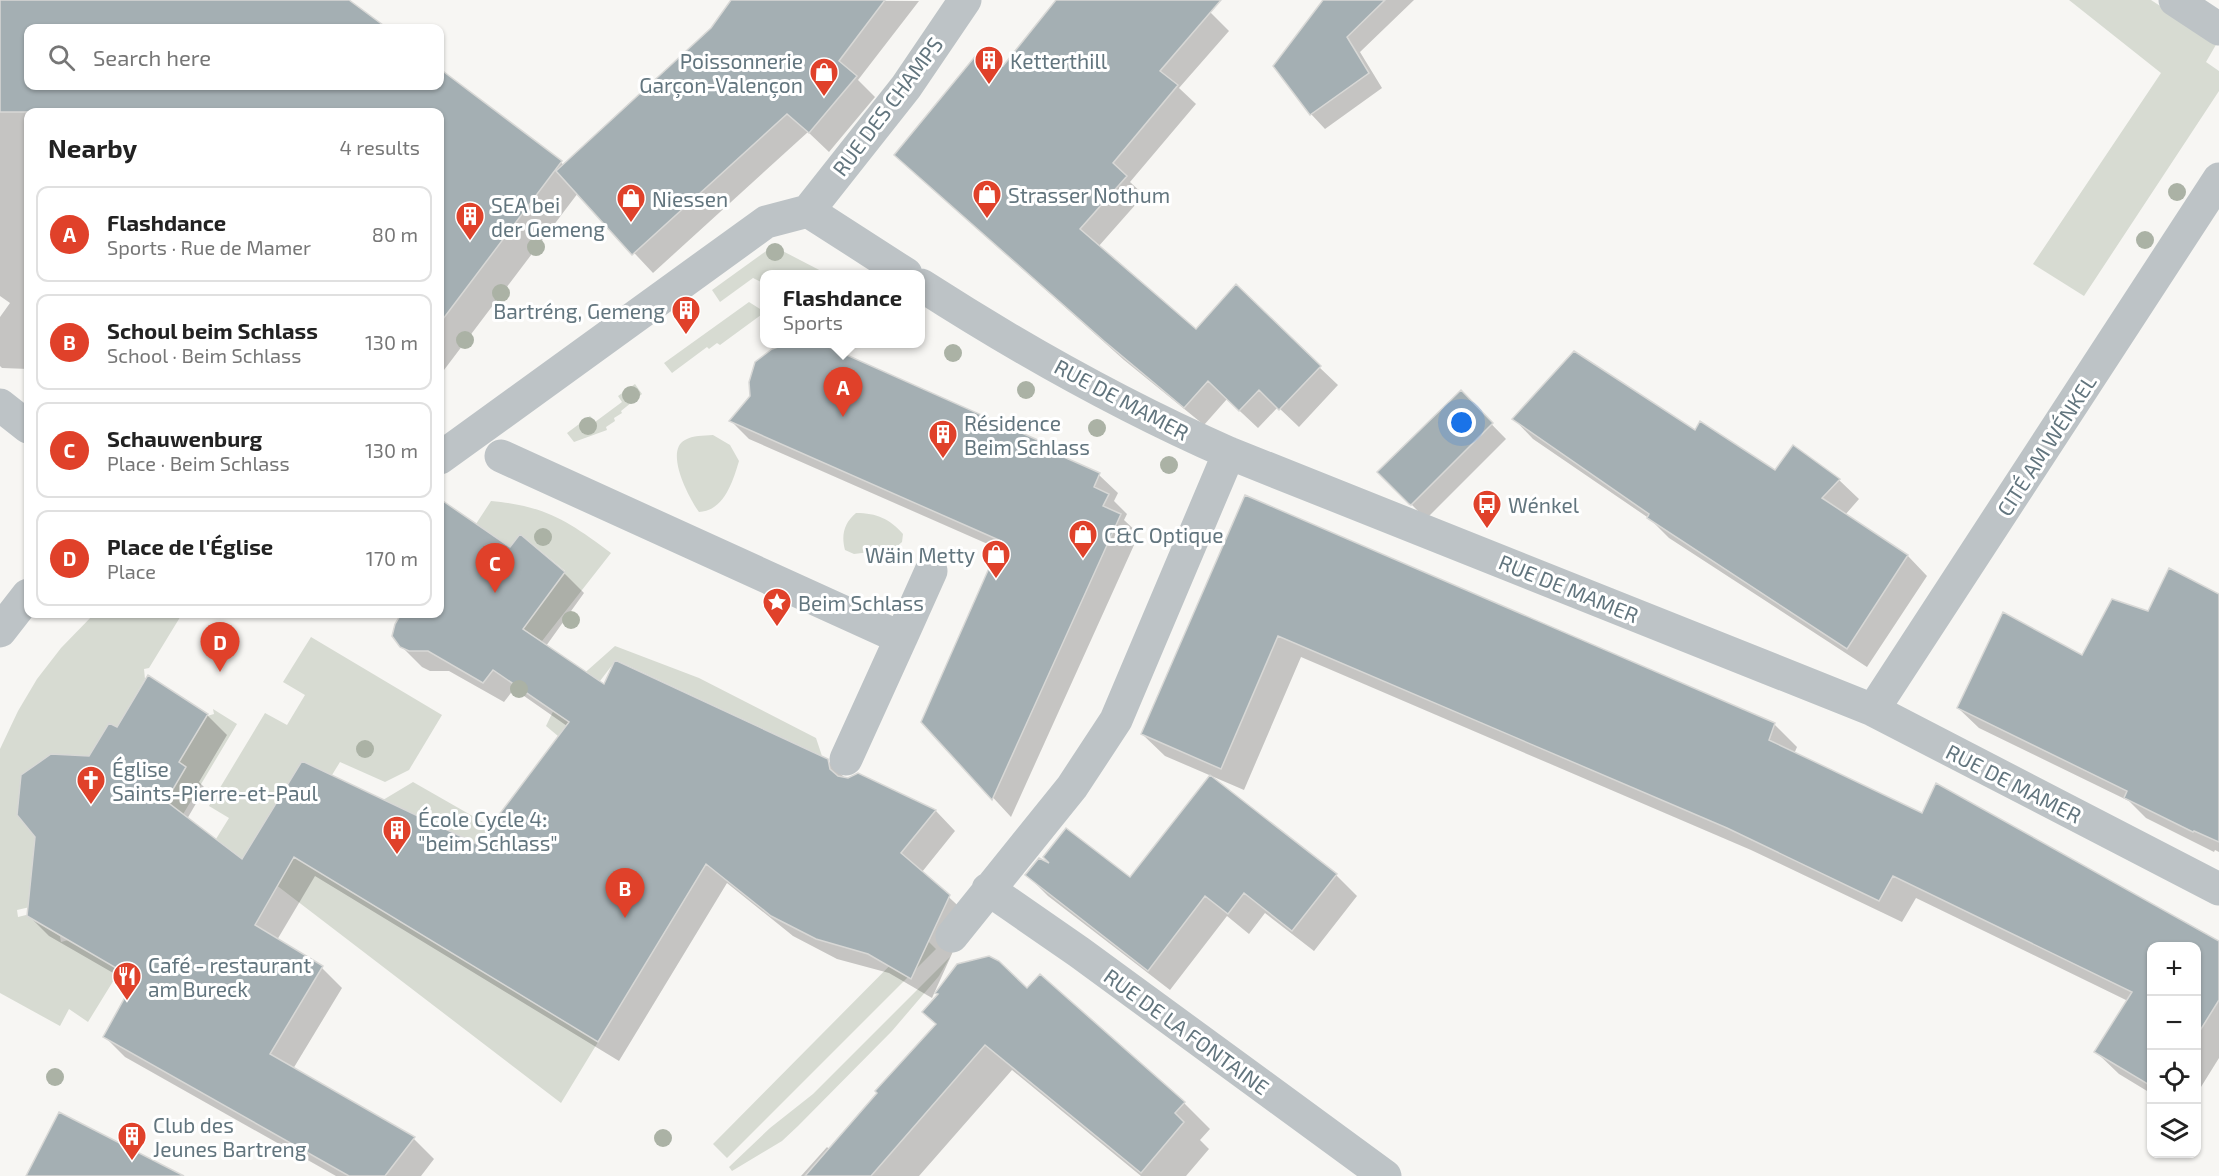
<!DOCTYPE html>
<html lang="en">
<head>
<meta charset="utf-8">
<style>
  body { margin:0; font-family:"Exo 2",sans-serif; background:#f6f6f6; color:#222 }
  .controls { position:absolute; right:18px; bottom:18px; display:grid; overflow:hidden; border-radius:12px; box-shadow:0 2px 4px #0004 }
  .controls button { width:54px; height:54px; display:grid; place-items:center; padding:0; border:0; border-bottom:2px solid #e0e0e0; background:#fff; color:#222; font:30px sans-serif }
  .you { position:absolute; left:1462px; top:423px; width:21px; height:21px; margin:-15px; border:4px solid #fff; border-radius:50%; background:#1a73e8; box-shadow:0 0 0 9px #1a73e833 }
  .badge { display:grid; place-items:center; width:39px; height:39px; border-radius:50%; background:#e0412a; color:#fff; font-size:20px; font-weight:700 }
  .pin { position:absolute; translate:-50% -50px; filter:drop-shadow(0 2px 3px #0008) }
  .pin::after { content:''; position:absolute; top:32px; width:21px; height:18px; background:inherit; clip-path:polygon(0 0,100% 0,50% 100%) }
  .popup { position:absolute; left:760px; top:270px; width:165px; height:78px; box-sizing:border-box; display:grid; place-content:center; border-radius:12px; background:#fff; filter:drop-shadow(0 2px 4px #0005); font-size:20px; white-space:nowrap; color:#767676 }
  .popup b { font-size:22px; color:#222 }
  .popup::after { content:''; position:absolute; left:50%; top:100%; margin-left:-12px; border:12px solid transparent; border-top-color:#fff }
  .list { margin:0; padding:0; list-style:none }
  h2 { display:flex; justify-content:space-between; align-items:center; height:78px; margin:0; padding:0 24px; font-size:26px }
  h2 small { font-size:20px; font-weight:400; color:#767676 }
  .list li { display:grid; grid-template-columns:39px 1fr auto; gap:18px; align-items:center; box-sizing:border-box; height:96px; margin:0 12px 12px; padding:0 12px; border:2px solid #e0e0e0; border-radius:12px }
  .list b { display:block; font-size:22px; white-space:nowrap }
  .list p { margin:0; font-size:20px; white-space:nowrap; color:#767676 }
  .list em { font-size:20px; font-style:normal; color:#767676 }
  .icon { flex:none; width:33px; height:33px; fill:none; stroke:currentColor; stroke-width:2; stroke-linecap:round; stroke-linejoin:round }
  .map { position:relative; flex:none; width:2219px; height:1176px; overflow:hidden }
  .search { position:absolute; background:#fff; box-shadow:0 2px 4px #0004; left:24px; top:24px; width:420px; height:66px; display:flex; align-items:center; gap:15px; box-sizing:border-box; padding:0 21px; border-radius:12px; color:#767676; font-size:22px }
  .panel { position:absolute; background:#fff; box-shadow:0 2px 4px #0004; left:24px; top:108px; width:420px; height:510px; border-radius:12px }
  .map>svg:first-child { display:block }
  .green { fill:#d7dbd2 }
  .shadow { fill:#0003 }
  .building { fill:#a4afb3; stroke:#d8d8d6; stroke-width:1.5 }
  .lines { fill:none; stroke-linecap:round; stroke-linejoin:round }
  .minor { stroke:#bdc3c6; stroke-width:33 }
  .tree { fill:#abb2a5 }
  .labels { text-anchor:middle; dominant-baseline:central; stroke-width:6; stroke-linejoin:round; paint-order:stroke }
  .poi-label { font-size:21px; fill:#62757e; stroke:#fff; text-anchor:start }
  .street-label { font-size:21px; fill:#62757e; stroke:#fff }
</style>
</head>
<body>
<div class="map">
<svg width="2219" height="1176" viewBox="0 0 2219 1176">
  <rect width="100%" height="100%" fill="#f7f6f3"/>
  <path class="green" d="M2069 0H2151L2217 43 2206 62 2219 71V91L2084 296 2033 264 2161 73Z
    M773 246 827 274H765V284L753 278 720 302 712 290Z
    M749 302 765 312 720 345 717 343 709 349 707 347 672 373 664 363Z
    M635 384 642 394 621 411 622 413 614 418 615 421 606 427 607 430 574 442 567 433 590 416 595 422 622 402 618 396Z
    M713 435 730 445 739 461C733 481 724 511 699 512 689 498 664 451 685 440 693 435 703 436 713 435Z
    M491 501C546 506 568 521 611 553L542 641 523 629 565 571 520 534 510 547 476 524Z
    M856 513C877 513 890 519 903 534L902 542 894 549 854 554 845 550C841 535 844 523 856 513Z
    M94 614H182L149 668 144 669 145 679 117 727 109 723 106 728 113 732 26 825 29 830 53 835 30 907 17 910 18 917 26 915 60 936 61 942 68 940V938L120 970 88 1022 69 1009 60 1026 0 993V749L18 711 37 679 61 648Z
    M311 637 442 715 409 770 385 782 340 762 332 775 257 834 598 1042 561 1103 216 839 229 818 209 806 265 713 287 725 305 695 283 682Z
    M615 646 699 678 816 738 822 756 616 660 558 736 546 726 562 693Z
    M213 709 237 724 182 816 150 810 184 770 186 766 179 762 207 716 214 714Z
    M413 782 490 826 476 844 383 800Z
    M921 934 936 949 727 1158 713 1144Z
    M950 957 939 976 892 1031 798 1126 782 1141 732 1171 729 1167 770 1128 813 1094Z"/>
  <path class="shadow" d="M0 0H346L384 28H28V86H440V70L564 165 712 29 734 0 919 1 858 80 875 97 829 152 808 132 653 273 578 193 444 370 440 367V112H28V369L2 368 0 366V317L10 303 0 296Z
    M1058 0H1219L1210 12 1229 31 1179 88 1196 104 1130 182 1144 195 1098 247 1196 331 1319 367 1338 385 1299 427 1278 407 1258 428 1227 399 1204 425 1124 360 915 173Z
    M1325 0H1414L1360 52 1382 88 1325 129 1311 114Z
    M791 344H818L1040 443 1050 452 1099 475 1118 493 1114 501 1127 514 1124 520 1139 534 1011 817 923 722 999 549 749 439 731 421 752 397 773 350Z
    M1461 393 1506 439 1426 519 1379 472Z
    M1514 419 1695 432 1775 472 1793 447 1839 480 1859 499 1845 515 1908 556 1927 576 1867 667 1669 538 1650 519 1533 439Z
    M1245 497 1774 724 1797 747 1794 754 1923 815 1937 785 2205 933 2219 942V1058L2196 1095V946H2152V1094L2119 1074 2096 1052 2128 1001 1916 898 1902 922 1751 850 1301 657 1244 790 1165 756 1142 734Z
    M452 509 510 549 564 573 584 593 546 646 605 687 827 760 845 778 849 779 858 775 936 811 955 831 922 872 969 916 932 998 889 973 837 959 793 936 727 883 619 1061 315 876 277 940 322 968 342 988 293 1069 414 1139 434 1159 421 1176H336L125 1057 105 1037 134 985 49 936 29 916 89 758 117 729 207 715 227 735 199 782 205 788 187 819 242 862 303 763 477 846 567 726 514 689 504 702 449 671H430L422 667 401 646 397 625 404 614H440V527Z
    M2219 595V852L2215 850 2214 852 2146 818 2129 801 1979 728 1958 708 2082 657 2149 613Z
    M1055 867 1131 879 1336 875 1357 896 1314 951 1265 913 1249 934 1227 916 1170 990 1048 896 1027 875Z
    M1027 990 1184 1103 1210 1129 1200 1140 1209 1149 1186 1176H1141L1012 1070 919 1176H801L827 1147 830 1150Z"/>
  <path class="building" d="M0 0H349L387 28H28V86H440V69L562 161 440 323V112H0Z
    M731 0H885L839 61 857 76 809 133 787 114 632 255 556 171 711 28Z
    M1056 0H1221L1160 71 1178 85 1113 163 1127 176 1080 229 1196 329 1236 284 1321 366 1279 410 1259 390 1239 411 1208 381 1184 408 1104 341 894 155 982 48 1003 66Z
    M1323 0H1385L1347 37 1369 73 1310 115 1273 66Z
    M787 344H822L1040 441 1039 446 1100 473 1094 487 1109 494 1103 506 1121 514 992 800 921 722 1001 541 729 421 750 396 749 382 755 362 772 349Z
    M1574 351 1695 430 1700 421 1775 470 1793 445 1840 479 1822 498 1908 555 1847 649 1647 518 1649 514 1512 419Z
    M1461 390 1493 423 1411 505 1409 504 1377 472Z
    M1245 495 1775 723 1769 740 1922 813 1936 783 2219 941V1000L2196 1037V946H2151V1086L2094 1052 2132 992 1893 876 1879 901 1727 828 1278 636 1221 769 1141 734Z
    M440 499 510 547 520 534 565 572 523 629 604 684 615 660 828 759 830 769 838 776 848 778 858 773 936 810 901 853 950 895 911 979 868 954 816 939 771 916 706 864 598 1042 294 857 255 925 323 966 270 1054 415 1137 385 1176H349L103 1037 135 979 27 916 35 837 17 815 21 775 51 754 89 756 109 723 117 727 148 675 208 714 179 762 186 767 166 801 242 859 302 761 477 844 569 722 493 670 483 683 428 651H409L400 647 392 636 395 624 401 614H440Z
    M2169 568 2219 594V842L2194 831 2193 832 2124 798 2127 791 1957 708 2003 612 2082 655 2112 599 2148 611Z
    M1210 775 1337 874 1292 931 1244 893 1228 914 1205 896 1148 971 1025 875 1039 858 1049 863 1043 857 1066 828 1130 877Z
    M989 956 999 961 1027 988 1040 974 1185 1102 1175 1113 1184 1122 1141 1173 985 1045 871 1176H805L877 1093 875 1091 936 1024 922 1012 938 994 935 993 957 964Z
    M59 1112 184 1176H26Z"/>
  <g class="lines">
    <path class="minor" d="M2175 0 2219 29
      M808 211 906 87 965 0
      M921 285C1019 348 1122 406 1229 453L1873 710 2219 889
      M0 405 28 427
      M501 456 901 638 846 759
      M440 458 766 222 808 211 906 274
      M0 631 28 595
      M901 638 931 571
      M1873 710 2219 179
      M988 889 1079 952 1385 1176
      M952 936 1072 787 1116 720 1229 453"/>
  </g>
  <g class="tree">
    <circle cx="2177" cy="192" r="9"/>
    <circle cx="2145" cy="240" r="9"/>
    <circle cx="536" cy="247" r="9"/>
    <circle cx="775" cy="252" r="9"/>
    <circle cx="501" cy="293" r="9"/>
    <circle cx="465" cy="340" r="9"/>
    <circle cx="953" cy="353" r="9"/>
    <circle cx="1026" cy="390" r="9"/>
    <circle cx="631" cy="395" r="9"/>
    <circle cx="588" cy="426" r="9"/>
    <circle cx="1097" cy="428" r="9"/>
    <circle cx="1169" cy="465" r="9"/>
    <circle cx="543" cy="537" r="9"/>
    <circle cx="571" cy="620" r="9"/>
    <circle cx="519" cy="689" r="9"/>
    <circle cx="365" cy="749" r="9"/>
    <circle cx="55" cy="1077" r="9"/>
    <circle cx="663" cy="1138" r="9"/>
  </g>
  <defs>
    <g id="building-pin" transform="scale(1.5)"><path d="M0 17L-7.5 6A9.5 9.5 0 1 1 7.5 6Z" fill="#e0412a" stroke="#fff"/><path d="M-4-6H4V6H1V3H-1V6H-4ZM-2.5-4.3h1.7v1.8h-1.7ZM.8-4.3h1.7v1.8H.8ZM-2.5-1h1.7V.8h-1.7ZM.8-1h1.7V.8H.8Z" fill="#fff"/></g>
    <g id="shop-pin" transform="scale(1.5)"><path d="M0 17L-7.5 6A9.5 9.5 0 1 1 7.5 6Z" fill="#e0412a" stroke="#fff"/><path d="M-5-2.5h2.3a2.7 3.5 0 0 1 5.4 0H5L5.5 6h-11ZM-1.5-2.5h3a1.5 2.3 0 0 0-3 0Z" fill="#fff"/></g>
    <g id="bus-pin" transform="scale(1.5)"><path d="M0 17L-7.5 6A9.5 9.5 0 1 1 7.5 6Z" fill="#e0412a" stroke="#fff"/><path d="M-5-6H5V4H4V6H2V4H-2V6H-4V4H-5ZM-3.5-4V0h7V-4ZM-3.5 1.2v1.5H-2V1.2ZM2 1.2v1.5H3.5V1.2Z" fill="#fff"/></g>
    <g id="sight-pin" transform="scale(1.5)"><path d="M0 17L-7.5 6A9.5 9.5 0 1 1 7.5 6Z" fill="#e0412a" stroke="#fff"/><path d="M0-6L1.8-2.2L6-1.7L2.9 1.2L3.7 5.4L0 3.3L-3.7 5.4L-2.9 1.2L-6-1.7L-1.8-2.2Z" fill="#fff"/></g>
    <g id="church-pin" transform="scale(1.5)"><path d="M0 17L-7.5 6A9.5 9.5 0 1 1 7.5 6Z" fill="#e0412a" stroke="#fff"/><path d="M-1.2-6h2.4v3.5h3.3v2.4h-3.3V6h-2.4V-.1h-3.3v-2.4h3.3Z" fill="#fff"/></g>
    <g id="restaurant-pin" transform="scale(1.5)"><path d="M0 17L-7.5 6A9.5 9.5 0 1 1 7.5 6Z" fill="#e0412a" stroke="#fff"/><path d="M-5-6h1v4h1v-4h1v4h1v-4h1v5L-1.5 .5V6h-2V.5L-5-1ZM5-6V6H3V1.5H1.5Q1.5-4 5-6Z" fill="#fff"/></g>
  </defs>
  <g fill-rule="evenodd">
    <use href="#building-pin" x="989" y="60"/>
    <use href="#shop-pin" x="824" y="72"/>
    <use href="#shop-pin" x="987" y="194"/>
    <use href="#shop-pin" x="631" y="198"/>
    <use href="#building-pin" x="470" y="216"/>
    <use href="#building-pin" x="686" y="310"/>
    <use href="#building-pin" x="943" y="434"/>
    <use href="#bus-pin" x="1487" y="504"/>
    <use href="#shop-pin" x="1083" y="534"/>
    <use href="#shop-pin" x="996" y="554"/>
    <use href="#sight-pin" x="777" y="602"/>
    <use href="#church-pin" x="91" y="780"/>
    <use href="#building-pin" x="397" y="830"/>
    <use href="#restaurant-pin" x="127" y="976"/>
    <use href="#building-pin" x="132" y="1136"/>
  </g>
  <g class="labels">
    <g class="poi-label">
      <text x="803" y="60" text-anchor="end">Poissonnerie<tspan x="803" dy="24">Garçon-Valençon</tspan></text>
      <text x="1010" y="60">Ketterthill</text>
      <text x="1008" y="194">Strasser Nothum</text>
      <text x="652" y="198">Niessen</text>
      <text x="491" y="204">SEA bei<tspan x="491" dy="24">der Gemeng</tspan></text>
      <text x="665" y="310" text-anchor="end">Bartréng, Gemeng</text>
      <text x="964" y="422">Résidence<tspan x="964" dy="24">Beim Schlass</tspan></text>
      <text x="1508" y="504">Wénkel</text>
      <text x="1104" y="534">C&amp;C Optique</text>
      <text x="975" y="554" text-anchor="end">Wäin Metty</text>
      <text x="798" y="602">Beim Schlass</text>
      <text x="112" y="768">Église<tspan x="112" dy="24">Saints-Pierre-et-Paul</tspan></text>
      <text x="418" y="818">École Cycle 4:<tspan x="418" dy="24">"beim Schlass"</tspan></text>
      <text x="148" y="964">Café - restaurant<tspan x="148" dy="24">am Bureck</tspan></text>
      <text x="153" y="1124">Club des<tspan x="153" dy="24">Jeunes Bartreng</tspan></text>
    </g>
    <g class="street-label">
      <text transform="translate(887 106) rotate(-53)">RUE DES CHAMPS</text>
      <text transform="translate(1122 399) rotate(28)">RUE DE MAMER</text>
      <text transform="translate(2046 445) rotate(-57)">CITÉ AM WÉNKEL</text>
      <text transform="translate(1569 588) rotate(22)">RUE DE MAMER</text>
      <text transform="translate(2014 783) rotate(27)">RUE DE MAMER</text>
      <text transform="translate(1187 1031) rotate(36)">RUE DE LA FONTAINE</text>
    </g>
  </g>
</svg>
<div class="controls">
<button>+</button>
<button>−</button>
<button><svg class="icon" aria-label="locate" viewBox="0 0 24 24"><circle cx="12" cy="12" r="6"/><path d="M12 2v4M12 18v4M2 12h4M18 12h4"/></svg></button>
<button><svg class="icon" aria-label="layers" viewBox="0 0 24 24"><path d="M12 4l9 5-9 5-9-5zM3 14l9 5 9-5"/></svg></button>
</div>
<div class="you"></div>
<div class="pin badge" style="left:843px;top:417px">A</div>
<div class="popup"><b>Flashdance</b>Sports</div>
<div class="pin badge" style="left:625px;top:918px">B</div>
<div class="pin badge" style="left:495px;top:593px">C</div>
<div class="pin badge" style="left:220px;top:672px">D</div>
<div class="search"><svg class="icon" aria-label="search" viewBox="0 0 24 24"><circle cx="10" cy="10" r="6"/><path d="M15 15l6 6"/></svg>Search here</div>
<section class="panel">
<h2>Nearby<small>4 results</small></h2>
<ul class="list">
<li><span class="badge">A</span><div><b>Flashdance</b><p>Sports · Rue de Mamer</p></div><em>80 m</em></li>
<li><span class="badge">B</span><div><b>Schoul beim Schlass</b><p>School · Beim Schlass</p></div><em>130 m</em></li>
<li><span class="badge">C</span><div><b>Schauwenburg</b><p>Place · Beim Schlass</p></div><em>130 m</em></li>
<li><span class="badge">D</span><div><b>Place de l'Église</b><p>Place</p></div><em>170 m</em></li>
</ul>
</section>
</div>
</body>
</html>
